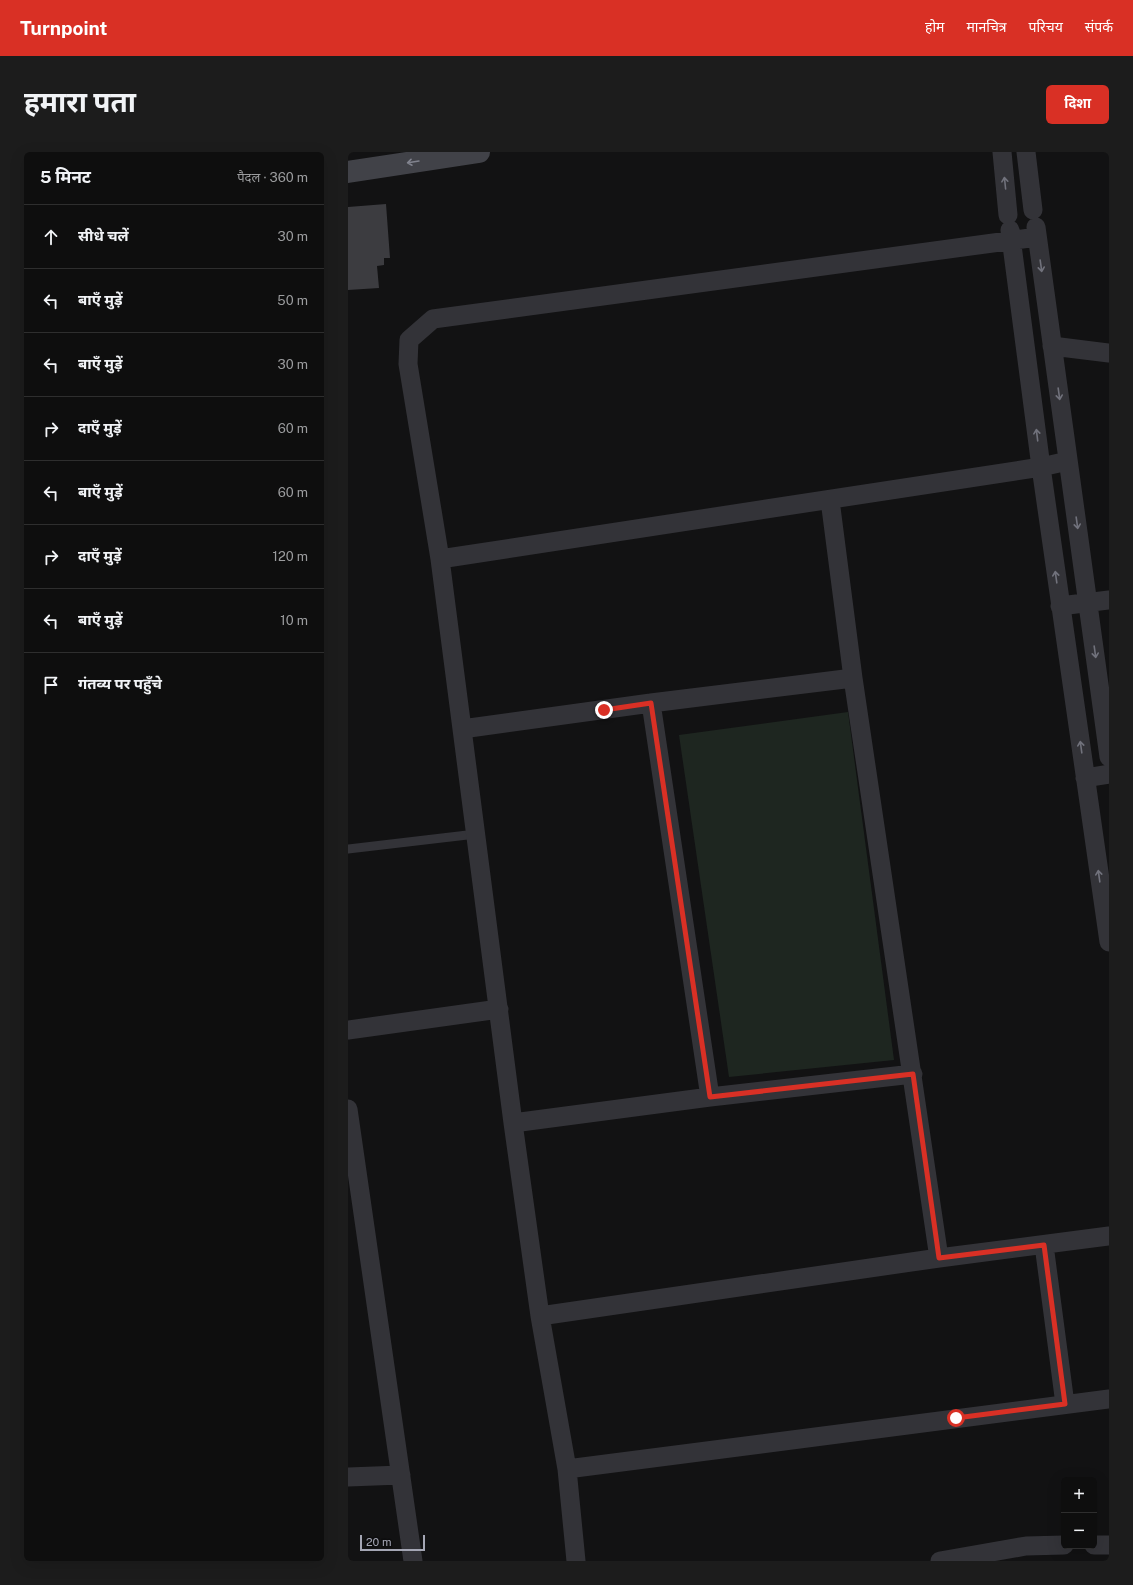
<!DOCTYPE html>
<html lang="hi">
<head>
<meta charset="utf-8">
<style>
  body { margin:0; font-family:"Public Sans","Noto Sans Devanagari",sans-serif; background:#1c1c1c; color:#f1f3f6 }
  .controls { position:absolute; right:12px; bottom:12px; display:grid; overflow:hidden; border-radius:6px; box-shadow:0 4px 16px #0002 }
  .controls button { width:36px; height:36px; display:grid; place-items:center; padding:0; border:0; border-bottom:1px solid #2e2e2e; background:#0e0e0e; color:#f1f3f6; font:20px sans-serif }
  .scale { position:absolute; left:12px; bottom:10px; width:65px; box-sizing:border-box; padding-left:4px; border:2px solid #a4a6b4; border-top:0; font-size:11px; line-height:14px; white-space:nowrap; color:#a4a6b4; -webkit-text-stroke:3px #0d0d0e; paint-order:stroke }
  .stop { position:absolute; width:12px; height:12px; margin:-9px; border:3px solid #d93025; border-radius:50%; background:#fff }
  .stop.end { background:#d93025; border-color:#fff; box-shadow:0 1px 4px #0008 }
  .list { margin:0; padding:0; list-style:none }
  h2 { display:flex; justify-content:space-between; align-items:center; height:52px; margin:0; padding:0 16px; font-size:17px }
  h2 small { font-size:13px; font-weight:400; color:#9b9c9e }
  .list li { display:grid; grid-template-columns:26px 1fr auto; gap:12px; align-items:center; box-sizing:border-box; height:64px; padding:0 16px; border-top:1px solid #2e2e2e }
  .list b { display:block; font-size:15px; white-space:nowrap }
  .list em { font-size:13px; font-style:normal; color:#9b9c9e }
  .icon { flex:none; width:22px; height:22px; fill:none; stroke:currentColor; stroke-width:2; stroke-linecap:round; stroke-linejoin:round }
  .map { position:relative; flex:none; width:761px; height:1409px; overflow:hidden; border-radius:6px }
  header { display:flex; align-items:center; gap:24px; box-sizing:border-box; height:56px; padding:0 20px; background:#d93025; color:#fff }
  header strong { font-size:19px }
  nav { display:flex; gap:22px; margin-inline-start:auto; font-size:14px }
  .intro { display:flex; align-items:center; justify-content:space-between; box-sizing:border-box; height:96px; padding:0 24px }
  h1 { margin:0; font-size:28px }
  .button { padding:10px 18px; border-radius:6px; background:#d93025; color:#fff; font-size:14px; font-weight:700 }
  main { display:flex; gap:24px; padding:0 24px }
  aside { flex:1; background:#0e0e0e; border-radius:6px; box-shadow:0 4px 16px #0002 }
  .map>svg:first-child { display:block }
  .green { fill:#1e2620 }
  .building { fill:#3c3c40 }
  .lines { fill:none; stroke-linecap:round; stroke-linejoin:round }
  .lane { stroke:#333338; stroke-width:9 }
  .street { stroke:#333338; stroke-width:19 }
  .secondary { stroke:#414248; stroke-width:22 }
  .oneway { stroke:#81838e }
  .oneway2 { stroke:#71727c }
  .route { stroke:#d93025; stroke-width:5 }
</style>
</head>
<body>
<header>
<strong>Turnpoint</strong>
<nav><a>होम</a><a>मानचित्र</a><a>परिचय</a><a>संपर्क</a></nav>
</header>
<div class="intro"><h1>हमारा पता</h1><a class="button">दिशा</a></div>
<main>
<aside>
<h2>5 मिनट<small>पैदल · 360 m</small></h2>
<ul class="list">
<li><svg class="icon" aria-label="ahead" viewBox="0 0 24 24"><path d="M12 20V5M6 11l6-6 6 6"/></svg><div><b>सीधे चलें</b></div><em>30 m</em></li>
<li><svg class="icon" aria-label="left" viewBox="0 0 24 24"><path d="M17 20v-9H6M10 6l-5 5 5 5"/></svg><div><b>बाएँ मुड़ें</b></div><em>50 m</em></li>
<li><svg class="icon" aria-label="left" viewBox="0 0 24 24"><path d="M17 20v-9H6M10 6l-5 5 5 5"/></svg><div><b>बाएँ मुड़ें</b></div><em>30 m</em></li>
<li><svg class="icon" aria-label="right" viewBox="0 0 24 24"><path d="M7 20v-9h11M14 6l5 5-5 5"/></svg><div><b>दाएँ मुड़ें</b></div><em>60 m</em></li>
<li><svg class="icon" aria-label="left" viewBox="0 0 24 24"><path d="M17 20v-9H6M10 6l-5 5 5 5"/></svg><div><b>बाएँ मुड़ें</b></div><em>60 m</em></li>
<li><svg class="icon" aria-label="right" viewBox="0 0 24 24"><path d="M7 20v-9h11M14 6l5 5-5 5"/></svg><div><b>दाएँ मुड़ें</b></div><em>120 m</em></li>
<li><svg class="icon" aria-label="left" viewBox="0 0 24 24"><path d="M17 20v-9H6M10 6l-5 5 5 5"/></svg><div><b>बाएँ मुड़ें</b></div><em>10 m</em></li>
<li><svg class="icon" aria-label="arrive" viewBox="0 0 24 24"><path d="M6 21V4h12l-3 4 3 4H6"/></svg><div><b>गंतव्य पर पहुँचे</b></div></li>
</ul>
</aside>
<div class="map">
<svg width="761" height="1409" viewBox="0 0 761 1409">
  <rect width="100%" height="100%" fill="#121213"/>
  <path class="green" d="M500 560 546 908 381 925 331 583Z"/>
  <path class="building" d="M38 52 42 106H36V113L29 114 31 136 0 138V55Z"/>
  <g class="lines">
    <path class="lane" d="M0 697 128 682"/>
    <path class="street" d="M654 0 660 63
      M678 0 685 58
      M688 75 761 605
      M662 78 693 315 761 790
      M704 194 761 201
      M482 348 505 526 591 1106
      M92 407 693 315 720 309
      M712 454 761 448
      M303 551 362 945
      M114 577 303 551 505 526
      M737 626 761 622
      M0 878 151 857
      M0 957 65 1409
      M165 971 362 945 565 922
      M696 1093 717 1252
      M192 1164 591 1106 761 1084
      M219 1317 761 1247
      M0 1325 53 1323
      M746 1393H761
      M228 1409 219 1317 192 1164 165 971 92 407 60 212 61 188 85 167 689 85
      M592 1409 678 1394 716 1393"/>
    <path class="secondary" d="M0 20 131 0"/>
  </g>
  <defs><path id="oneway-shaft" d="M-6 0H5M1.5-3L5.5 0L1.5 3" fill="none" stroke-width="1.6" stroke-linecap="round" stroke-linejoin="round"/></defs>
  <use class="oneway" href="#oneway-shaft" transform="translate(65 10) rotate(171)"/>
  <g class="oneway2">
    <use href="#oneway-shaft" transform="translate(657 31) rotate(-96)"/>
    <use href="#oneway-shaft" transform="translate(693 114) rotate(82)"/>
    <use href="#oneway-shaft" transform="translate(711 242) rotate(82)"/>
    <use href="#oneway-shaft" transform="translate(689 283) rotate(-97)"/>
    <use href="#oneway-shaft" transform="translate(729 371) rotate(82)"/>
    <use href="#oneway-shaft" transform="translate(708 425) rotate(-98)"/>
    <use href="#oneway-shaft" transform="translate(747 500) rotate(82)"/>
    <use href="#oneway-shaft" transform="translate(733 595) rotate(-98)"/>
    <use href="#oneway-shaft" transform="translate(751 724) rotate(-98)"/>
  </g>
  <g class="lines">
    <path class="route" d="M256 558 303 551 362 945 565 922 591 1106 696 1093 717 1252 608 1266"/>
  </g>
</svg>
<div class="controls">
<button>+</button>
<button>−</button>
</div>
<div class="scale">20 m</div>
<div class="stop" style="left:608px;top:1266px"></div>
<div class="stop end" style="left:256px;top:558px"></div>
</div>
</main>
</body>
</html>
